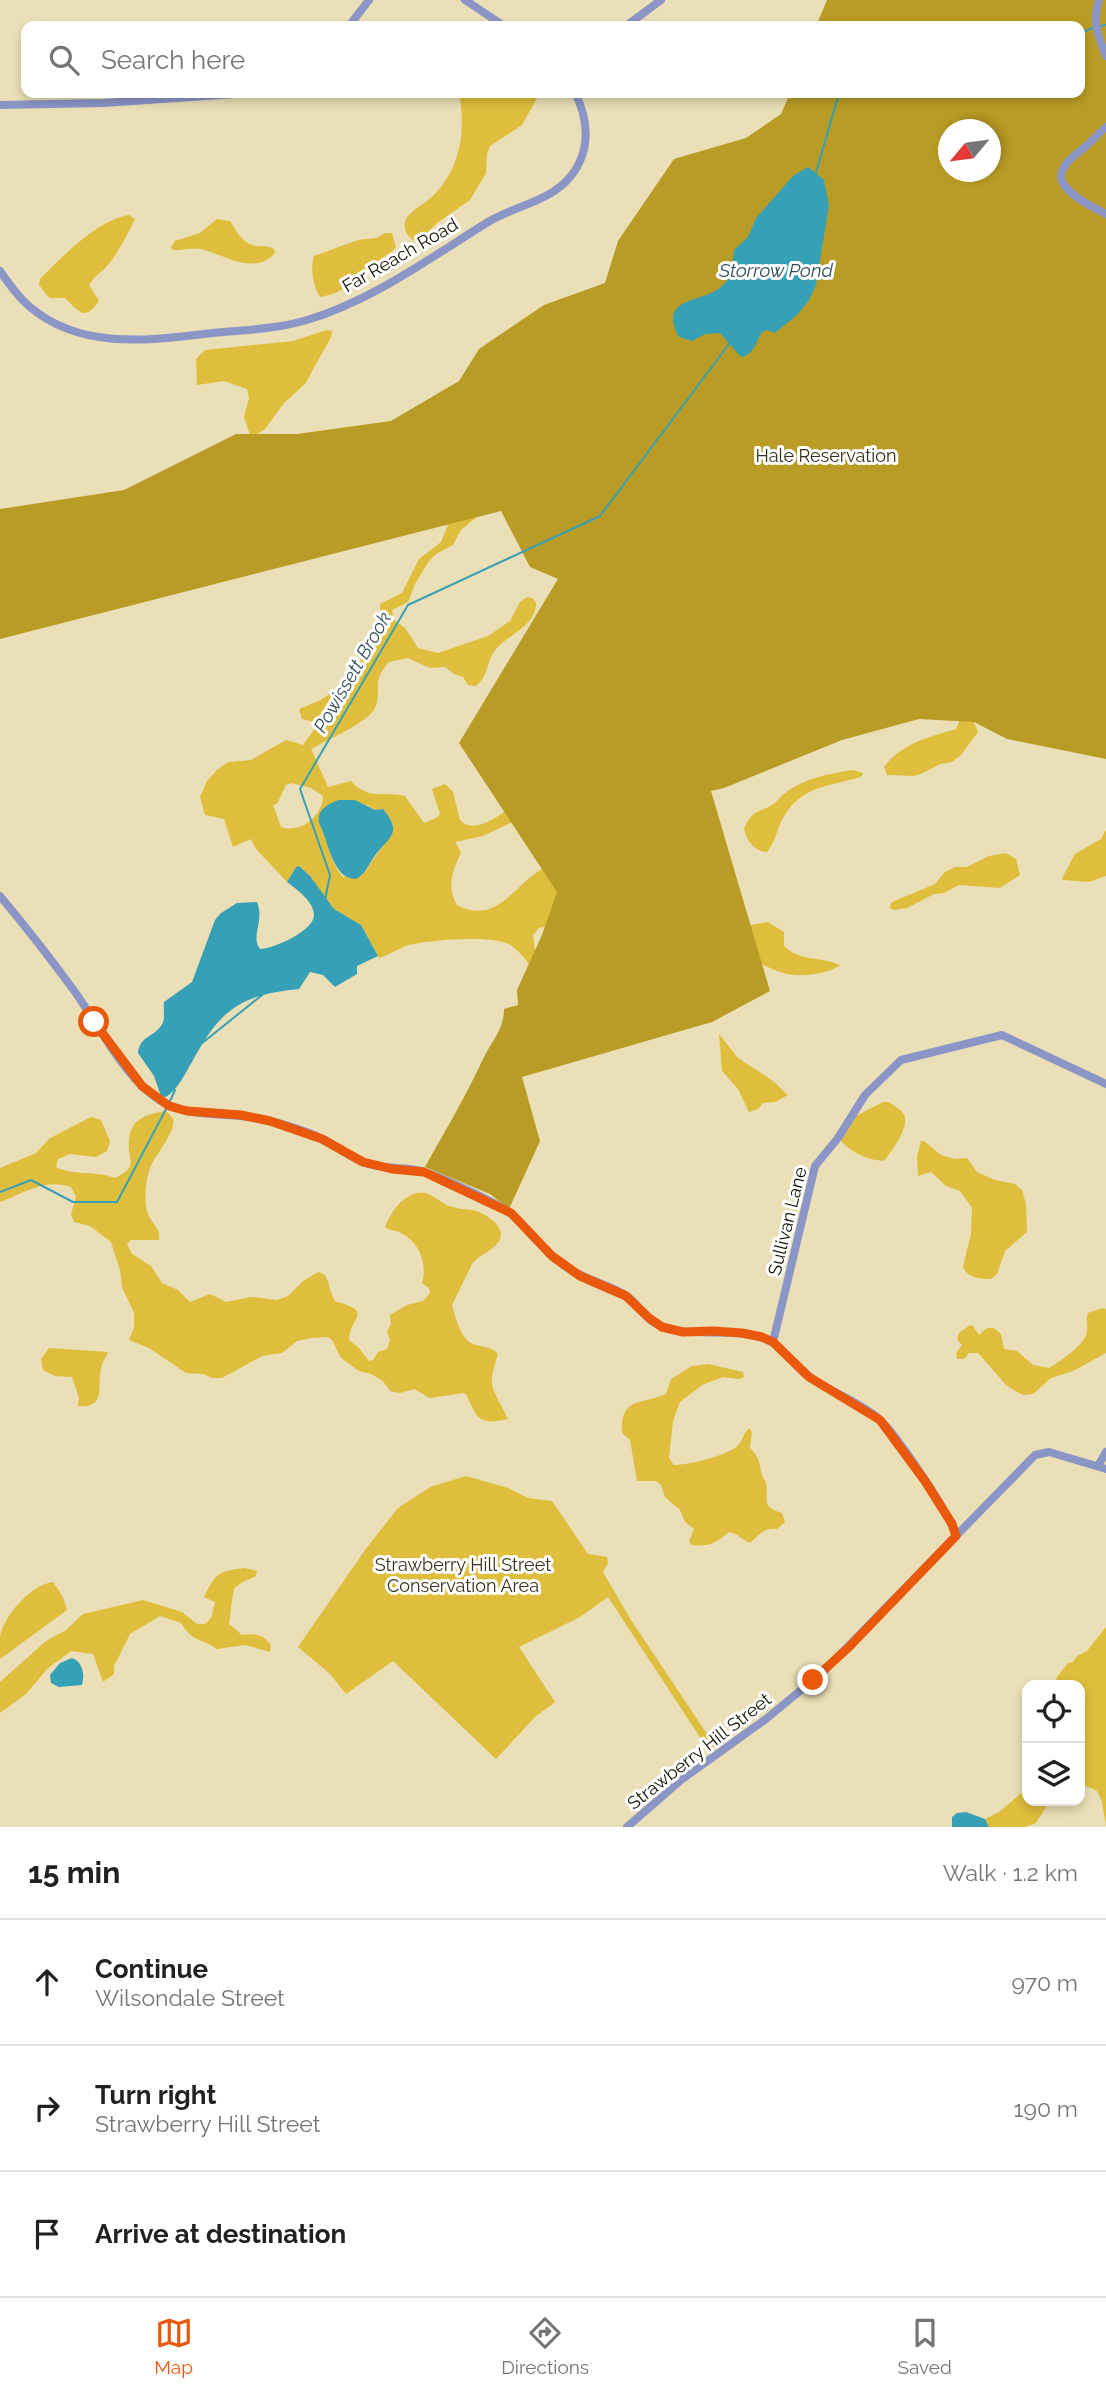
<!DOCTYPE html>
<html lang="en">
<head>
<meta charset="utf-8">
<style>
  body { margin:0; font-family:Raleway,sans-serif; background:#f6f6f6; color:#202124 }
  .controls { position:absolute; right:21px; bottom:21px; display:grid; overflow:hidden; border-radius:14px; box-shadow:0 4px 10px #0003 }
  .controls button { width:63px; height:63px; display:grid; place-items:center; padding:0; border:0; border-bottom:2px solid #e0e0e0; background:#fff; color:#202124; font:35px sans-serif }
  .compass { position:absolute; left:938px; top:119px; width:63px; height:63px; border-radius:50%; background:#fff; box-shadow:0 4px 10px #0003; rotate:241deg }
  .stop { position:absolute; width:21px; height:21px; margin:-16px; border:5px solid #ea580c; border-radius:50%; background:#fff }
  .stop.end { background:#ea580c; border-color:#fff; box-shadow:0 2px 7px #0008 }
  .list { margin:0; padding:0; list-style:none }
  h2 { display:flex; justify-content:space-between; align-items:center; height:91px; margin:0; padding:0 28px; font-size:30px }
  h2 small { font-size:23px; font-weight:400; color:#757577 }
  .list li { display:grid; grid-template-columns:46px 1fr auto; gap:21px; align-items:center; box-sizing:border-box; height:126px; padding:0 28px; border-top:2px solid #e0e0e0 }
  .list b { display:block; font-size:26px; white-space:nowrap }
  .list p { margin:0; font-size:23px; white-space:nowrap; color:#757577 }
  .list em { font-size:23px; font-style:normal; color:#757577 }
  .icon { flex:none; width:38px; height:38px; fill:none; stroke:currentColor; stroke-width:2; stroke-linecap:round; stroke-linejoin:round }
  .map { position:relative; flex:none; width:1106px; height:1827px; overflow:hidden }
  .search { position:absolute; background:#fff; box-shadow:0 4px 10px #0003; left:21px; right:21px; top:21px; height:77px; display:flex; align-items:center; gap:18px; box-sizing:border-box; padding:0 24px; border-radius:14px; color:#757577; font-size:26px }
  .sheet { height:469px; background:#fff }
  nav { display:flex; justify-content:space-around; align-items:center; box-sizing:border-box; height:98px; border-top:2px solid #e0e0e0; background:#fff; font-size:19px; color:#757577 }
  nav a { display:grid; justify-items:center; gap:4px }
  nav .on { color:#ea580c }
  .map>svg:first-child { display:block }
  .green { fill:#dfbe3d; fill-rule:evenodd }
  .forest { fill:#b99c25; fill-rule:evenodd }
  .water { fill:#36a0b7 }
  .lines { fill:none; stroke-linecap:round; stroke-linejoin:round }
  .stream { stroke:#36a0b7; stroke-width:2 }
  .street { stroke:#8b96c7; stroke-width:8 }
  .route { stroke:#ea580c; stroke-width:9 }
  .labels { text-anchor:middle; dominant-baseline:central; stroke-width:6; stroke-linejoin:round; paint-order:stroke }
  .street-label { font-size:18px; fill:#141003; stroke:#fff }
  .park-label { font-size:18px; fill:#38321a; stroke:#fff }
  .water-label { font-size:19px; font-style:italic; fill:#315058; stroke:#fff }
</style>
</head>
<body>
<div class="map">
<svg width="1106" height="1827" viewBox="0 0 1106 1827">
  <rect width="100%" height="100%" fill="#eadfb6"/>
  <path class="green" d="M459 93H540L522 125 490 146 487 154 486 173 470 200 437 223 418 242C407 239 400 226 408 216 415 208 426 203 434 195 461 167 466 130 459 93Z
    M129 215 135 219C128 233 121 247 112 260 105 270 95 275 89 285L99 301C84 323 78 310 65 298 46 298 52 301 39 285L40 279C62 257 97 220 129 215Z
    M217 219 230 221C237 232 242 243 256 246 263 247 267 245 274 249L275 253C254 276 225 255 201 249 192 247 182 251 173 250L171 247 175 241 200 233Z
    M385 233H392L396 247C390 255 380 258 373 265 359 279 342 294 320 297 313 286 310 268 314 256L358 240 376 238Z
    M327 330 332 331 331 337 305 384 284 403 265 429 251 438 244 417 249 398 247 389 224 381 197 385 196 359 205 350 293 341Z
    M479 515 461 530 453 545 436 554 429 561 415 584 408 602 392 610 394 620 405 628 418 648 438 653 488 636 510 621 520 602 527 597 532 598 536 602C537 625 511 633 497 648 486 659 489 678 475 686L468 685 463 677 454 674 445 667 430 668 408 658 389 662C370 683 383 688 375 708 369 722 325 741 311 749L328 787 351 781C369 801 385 791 405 796L424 823 436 818 440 814 432 789 445 784 453 792 460 820C477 839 512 805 527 794L521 818 483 836 455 842 461 852C453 871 446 885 457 905 498 927 516 881 544 868L560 891 553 925 539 928 533 935 535 951 541 959 768 922 784 932V946C800 962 821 956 840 965 830 974 800 977 787 974 778 972 769 967 761 964L542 984C533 970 525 956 512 946 496 934 429 940 409 945 399 948 389 955 379 958L361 925 334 909 303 869 296 867 287 882 256 849 251 839 233 847 224 819 205 815 200 797 207 781 217 770 228 762 251 760 286 740 303 745 319 723 302 719 299 709 321 700 355 675 359 668 364 641 381 624 380 604 402 593 419 559 441 542 449 522ZM291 783 311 788 323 796C323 816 300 834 281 827L273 805 277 804 286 785ZM367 805 375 810 383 809 393 824C386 846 377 852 366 871L343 877C330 863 328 840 319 823Z
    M960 719 973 720 978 732 961 755 952 762 940 764 923 773 914 776 887 775 884 767C902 743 929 737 956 729Z
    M852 770 863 773 861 777C827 787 798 786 781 822 776 833 775 842 767 852 755 852 746 840 744 829 753 809 757 814 772 805 777 802 780 797 785 793 805 778 828 774 852 770Z
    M1106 830V876L1089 882 1063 880 1062 878 1075 854 1101 839Z
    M1006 853 1016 859 1020 875 1000 888 959 885 944 893 934 894 907 908 894 910 889 908 892 902 935 884 945 872 955 867H967L989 856Z
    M719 1034 738 1058 773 1081 788 1095 775 1102 763 1103 758 1109 749 1112 738 1089 722 1071Z
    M883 1102H889C893 1105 900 1109 903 1113 912 1125 891 1152 884 1161 867 1160 852 1153 841 1141L856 1116Z
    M166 1111C167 1112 173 1118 173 1119 177 1130 154 1157 150 1168 146 1179 144 1199 147 1211 150 1223 161 1227 159 1240H131L127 1244 132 1254 151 1266 162 1283 178 1290 190 1302 210 1294 226 1302 251 1297 277 1300 288 1296 303 1281 318 1272 324 1274C330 1282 329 1291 335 1301 375 1313 350 1315 349 1340L359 1348 369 1361 373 1360 378 1352 387 1349 390 1340 387 1331 391 1324 390 1315 407 1305 423 1301 430 1293 429 1288 422 1283C428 1264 419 1242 401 1233 395 1230 390 1231 385 1227 391 1212 401 1197 417 1193 428 1190 437 1200 447 1205 465 1213 472 1204 492 1220 496 1223 500 1228 501 1233 501 1249 479 1254 472 1264L452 1305C455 1316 460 1337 471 1343 481 1348 490 1345 498 1354 486 1389 493 1387 508 1419 478 1426 477 1418 466 1394L463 1393 430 1398 414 1389 400 1393 390 1391 383 1381 371 1374 359 1371 341 1358 332 1340 328 1337 311 1338 297 1341 282 1353 262 1356 222 1378H212L203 1374 186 1373 149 1348 129 1340 134 1328V1313L122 1287 120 1270 111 1242 90 1226 74 1222 71 1214 76 1197 71 1187C46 1178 24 1193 0 1202V1168L36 1153 50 1138 91 1117 101 1120 110 1141 107 1151 96 1157 70 1154 58 1159 56 1167C72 1176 95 1170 115 1178 119 1176 126 1172 129 1168 132 1163 130 1156 129 1151 127 1122 140 1115 166 1111Z
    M921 1141H924L941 1155 955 1159 967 1158 977 1172 995 1180 1015 1184 1022 1190 1026 1204 1027 1232 1005 1251 997 1274 991 1279C980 1279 966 1278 963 1266L971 1234 972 1208 960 1191 946 1186 931 1172 918 1176 917 1156Z
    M1102 1308 1106 1309V1353L1073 1371 1051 1378 1033 1394 1023 1395 1007 1386 978 1353H969L964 1359H957L956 1353 962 1345 957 1339 959 1333 970 1325 973 1326 979 1335 987 1328H994L1001 1334 1004 1349 1017 1351 1033 1365 1049 1368C1060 1361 1086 1345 1087 1331 1088 1323 1085 1321 1088 1313Z
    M49 1348 108 1352C106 1357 102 1363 101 1368 97 1385 107 1409 78 1406L79 1398 72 1377 55 1376 43 1370 41 1359Z
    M708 1364 743 1372 744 1377 739 1379 723 1377 702 1385 680 1402 673 1421 669 1458 674 1465C688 1465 732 1455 740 1443 743 1438 744 1433 749 1428L752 1432 750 1448C762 1460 758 1463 763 1478 764 1479 766 1481 766 1483 769 1500 760 1506 782 1513L785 1522 777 1529C764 1527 759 1535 750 1543 742 1540 739 1534 729 1532 716 1543 709 1547 692 1545L689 1542 694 1529 685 1522 680 1510 665 1497 661 1485 656 1481H637L630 1440 622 1433C620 1397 640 1405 666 1394L671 1379 692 1366Z
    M466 1476 508 1488 528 1498 552 1501 588 1554 607 1557 608 1563 603 1572 631 1620 715 1746 709 1751 608 1597 580 1617 519 1647 555 1702 535 1717 496 1759 393 1661 346 1694 329 1673 298 1647 365 1550 398 1508 430 1487Z
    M245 1568 257 1571 256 1576C250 1579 239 1583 235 1588 232 1591 231 1615 229 1624L242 1635C254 1633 265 1635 271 1646L270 1652 245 1645 217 1649C200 1637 193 1643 181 1623L160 1616 130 1634 114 1666V1674L103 1682 93 1654 71 1651 47 1669 27 1693 0 1713V1682L46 1641 66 1630 83 1614 143 1600 182 1612 197 1624H205L211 1618 215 1602 204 1597C216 1573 218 1571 245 1568Z
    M53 1582 63 1597 67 1610 0 1659C0 1652 0 1643 0 1636 5 1614 31 1585 53 1582Z
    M1106 1627V1826L1102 1802 1097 1791 1080 1783V1685H1055L1057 1677 1068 1663 1073 1662 1077 1656 1087 1651Z
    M1027 1788V1801H1050L1036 1823 1025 1827H989L985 1819 999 1812Z"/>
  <path class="forest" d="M827 0H1106V759L1007 739 974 722 919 719 842 740 724 788 711 791 770 991 712 1022 522 1077 540 1141 509 1209 490 1194 425 1167C445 1131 466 1096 483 1059 491 1042 504 1030 504 1009L518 1005 517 990 542 935 557 892 459 743 558 579 530 567 501 511 0 639V509L124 490 236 434H297L391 421 459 381 479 349 544 305 605 283 618 241 674 159 746 138 781 114 790 93H1080V26H816ZM948 130H990V172H948Z"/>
  <path class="water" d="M808 167 824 180 829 205 816 285 809 300 798 314 775 333 767 330 762 332C756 342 754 355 741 357L720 333 705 334 692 341 679 337C656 295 705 304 723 285 734 275 732 264 734 250L748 237 756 218 793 176Z
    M339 800H355L375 810 383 809C404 834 388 837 374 857 368 866 365 874 356 879 332 879 329 842 319 823 316 811 328 803 339 800Z
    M299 866 310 876 334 909 361 925 378 956 357 966V974L335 987 323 975 310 972 299 989C239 995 220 1010 192 1062 184 1075 179 1088 166 1097L161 1096 154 1076 138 1053C140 1036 152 1038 161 1026 166 1020 163 1010 164 1002L192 982 215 920 221 913 237 903 257 902C265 921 250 936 260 949 273 949 313 931 314 916 315 902 296 889 287 882L296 867Z
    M72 1658C83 1662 85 1675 82 1685L59 1687 51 1683 50 1675 60 1663Z
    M966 1812 985 1819 989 1827H952V1817L957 1813Z"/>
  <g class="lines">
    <path class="stream" d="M1101 26 1106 25
      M1080 33 1093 28
      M815 176 839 93
      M325 900 330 875 300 789 408 605 600 516 729 344
      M201 1044 262 995
      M170 1101 175 1090
      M0 1192 31 1180 73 1202H117L166 1109"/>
    <path class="street" d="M465 0 504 26
      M1099 0C1092 20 1098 37 1106 56
      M349 26 369 0
      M626 26 661 0
      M0 105 104 103 250 93
      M1106 127C1099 133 1093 140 1086 146 1077 154 1062 163 1061 176 1061 192 1094 208 1106 214
      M0 271C9 284 18 297 30 307 82 351 151 340 213 333 244 330 277 329 307 320 373 300 430 258 488 222 514 206 551 201 570 177 591 152 589 120 575 93
      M0 896C26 927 51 959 75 992 98 1024 126 1081 161 1101 192 1120 233 1111 268 1120 287 1125 308 1131 325 1140 337 1147 349 1156 362 1162 383 1170 402 1166 422 1171 442 1178 500 1203 515 1217 531 1232 543 1250 562 1264 583 1280 607 1283 627 1296 637 1303 643 1315 653 1322 679 1340 727 1327 760 1337 780 1342 791 1363 807 1375 829 1392 859 1401 879 1419 896 1434 951 1515 956 1536
      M773 1342 815 1166 838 1138 865 1095 901 1060 1002 1035 1106 1084
      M1098 1466 1106 1452
      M627 1827 681 1780 766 1719 824 1671 1035 1455 1049 1452 1106 1469"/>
  </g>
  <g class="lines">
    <path class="route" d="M94 1022 142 1086 169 1106 187 1111 241 1115 270 1121 322 1139 363 1162 392 1169 424 1172 511 1213 552 1256 580 1276 626 1296 649 1318 662 1327 683 1332 713 1331 742 1333 762 1337 773 1342 809 1377 880 1420 925 1481 952 1524 956 1536 849 1647 813 1680"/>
  </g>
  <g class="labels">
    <g class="street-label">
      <text transform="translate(400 255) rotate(-30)">Far Reach Road</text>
      <text transform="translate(787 1221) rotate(-76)">Sullivan Lane</text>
      <text transform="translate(699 1751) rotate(-38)">Strawberry Hill Street</text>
    </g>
    <g class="park-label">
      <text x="826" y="455">Hale Reservation</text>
      <text x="463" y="1564">Strawberry Hill Street<tspan x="463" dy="21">Conservation Area</tspan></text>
    </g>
    <g class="water-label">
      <text x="776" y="270">Storrow Pond</text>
      <text transform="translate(352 672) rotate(-60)">Powissett Brook</text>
    </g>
  </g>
</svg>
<div class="controls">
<button><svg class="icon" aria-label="locate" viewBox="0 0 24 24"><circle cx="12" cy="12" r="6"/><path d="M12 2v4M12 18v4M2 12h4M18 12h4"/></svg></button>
<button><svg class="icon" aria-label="layers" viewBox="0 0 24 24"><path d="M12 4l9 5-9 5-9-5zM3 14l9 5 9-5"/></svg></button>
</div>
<svg class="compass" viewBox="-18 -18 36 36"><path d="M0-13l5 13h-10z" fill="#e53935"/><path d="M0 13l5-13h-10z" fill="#757577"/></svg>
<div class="stop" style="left:94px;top:1022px"></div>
<div class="stop end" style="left:813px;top:1680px"></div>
<div class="search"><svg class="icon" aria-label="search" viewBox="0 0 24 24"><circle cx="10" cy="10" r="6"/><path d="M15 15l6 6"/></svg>Search here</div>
</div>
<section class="sheet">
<h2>15 min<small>Walk · 1.2 km</small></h2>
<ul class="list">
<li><svg class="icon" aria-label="ahead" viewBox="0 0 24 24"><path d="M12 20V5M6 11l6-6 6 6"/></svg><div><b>Continue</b><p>Wilsondale Street</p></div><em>970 m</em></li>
<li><svg class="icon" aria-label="right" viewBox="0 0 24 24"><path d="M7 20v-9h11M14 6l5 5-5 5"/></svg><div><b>Turn right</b><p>Strawberry Hill Street</p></div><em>190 m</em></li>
<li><svg class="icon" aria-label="arrive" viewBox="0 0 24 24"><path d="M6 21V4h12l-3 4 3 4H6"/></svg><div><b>Arrive at destination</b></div></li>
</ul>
</section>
<nav>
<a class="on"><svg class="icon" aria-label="map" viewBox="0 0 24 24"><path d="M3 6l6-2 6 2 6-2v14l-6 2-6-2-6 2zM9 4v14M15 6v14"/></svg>Map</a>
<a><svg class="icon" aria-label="directions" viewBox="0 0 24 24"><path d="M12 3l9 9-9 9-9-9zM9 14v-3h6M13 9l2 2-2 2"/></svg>Directions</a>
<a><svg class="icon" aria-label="saved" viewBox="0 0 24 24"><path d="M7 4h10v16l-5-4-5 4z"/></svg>Saved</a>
</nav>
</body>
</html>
